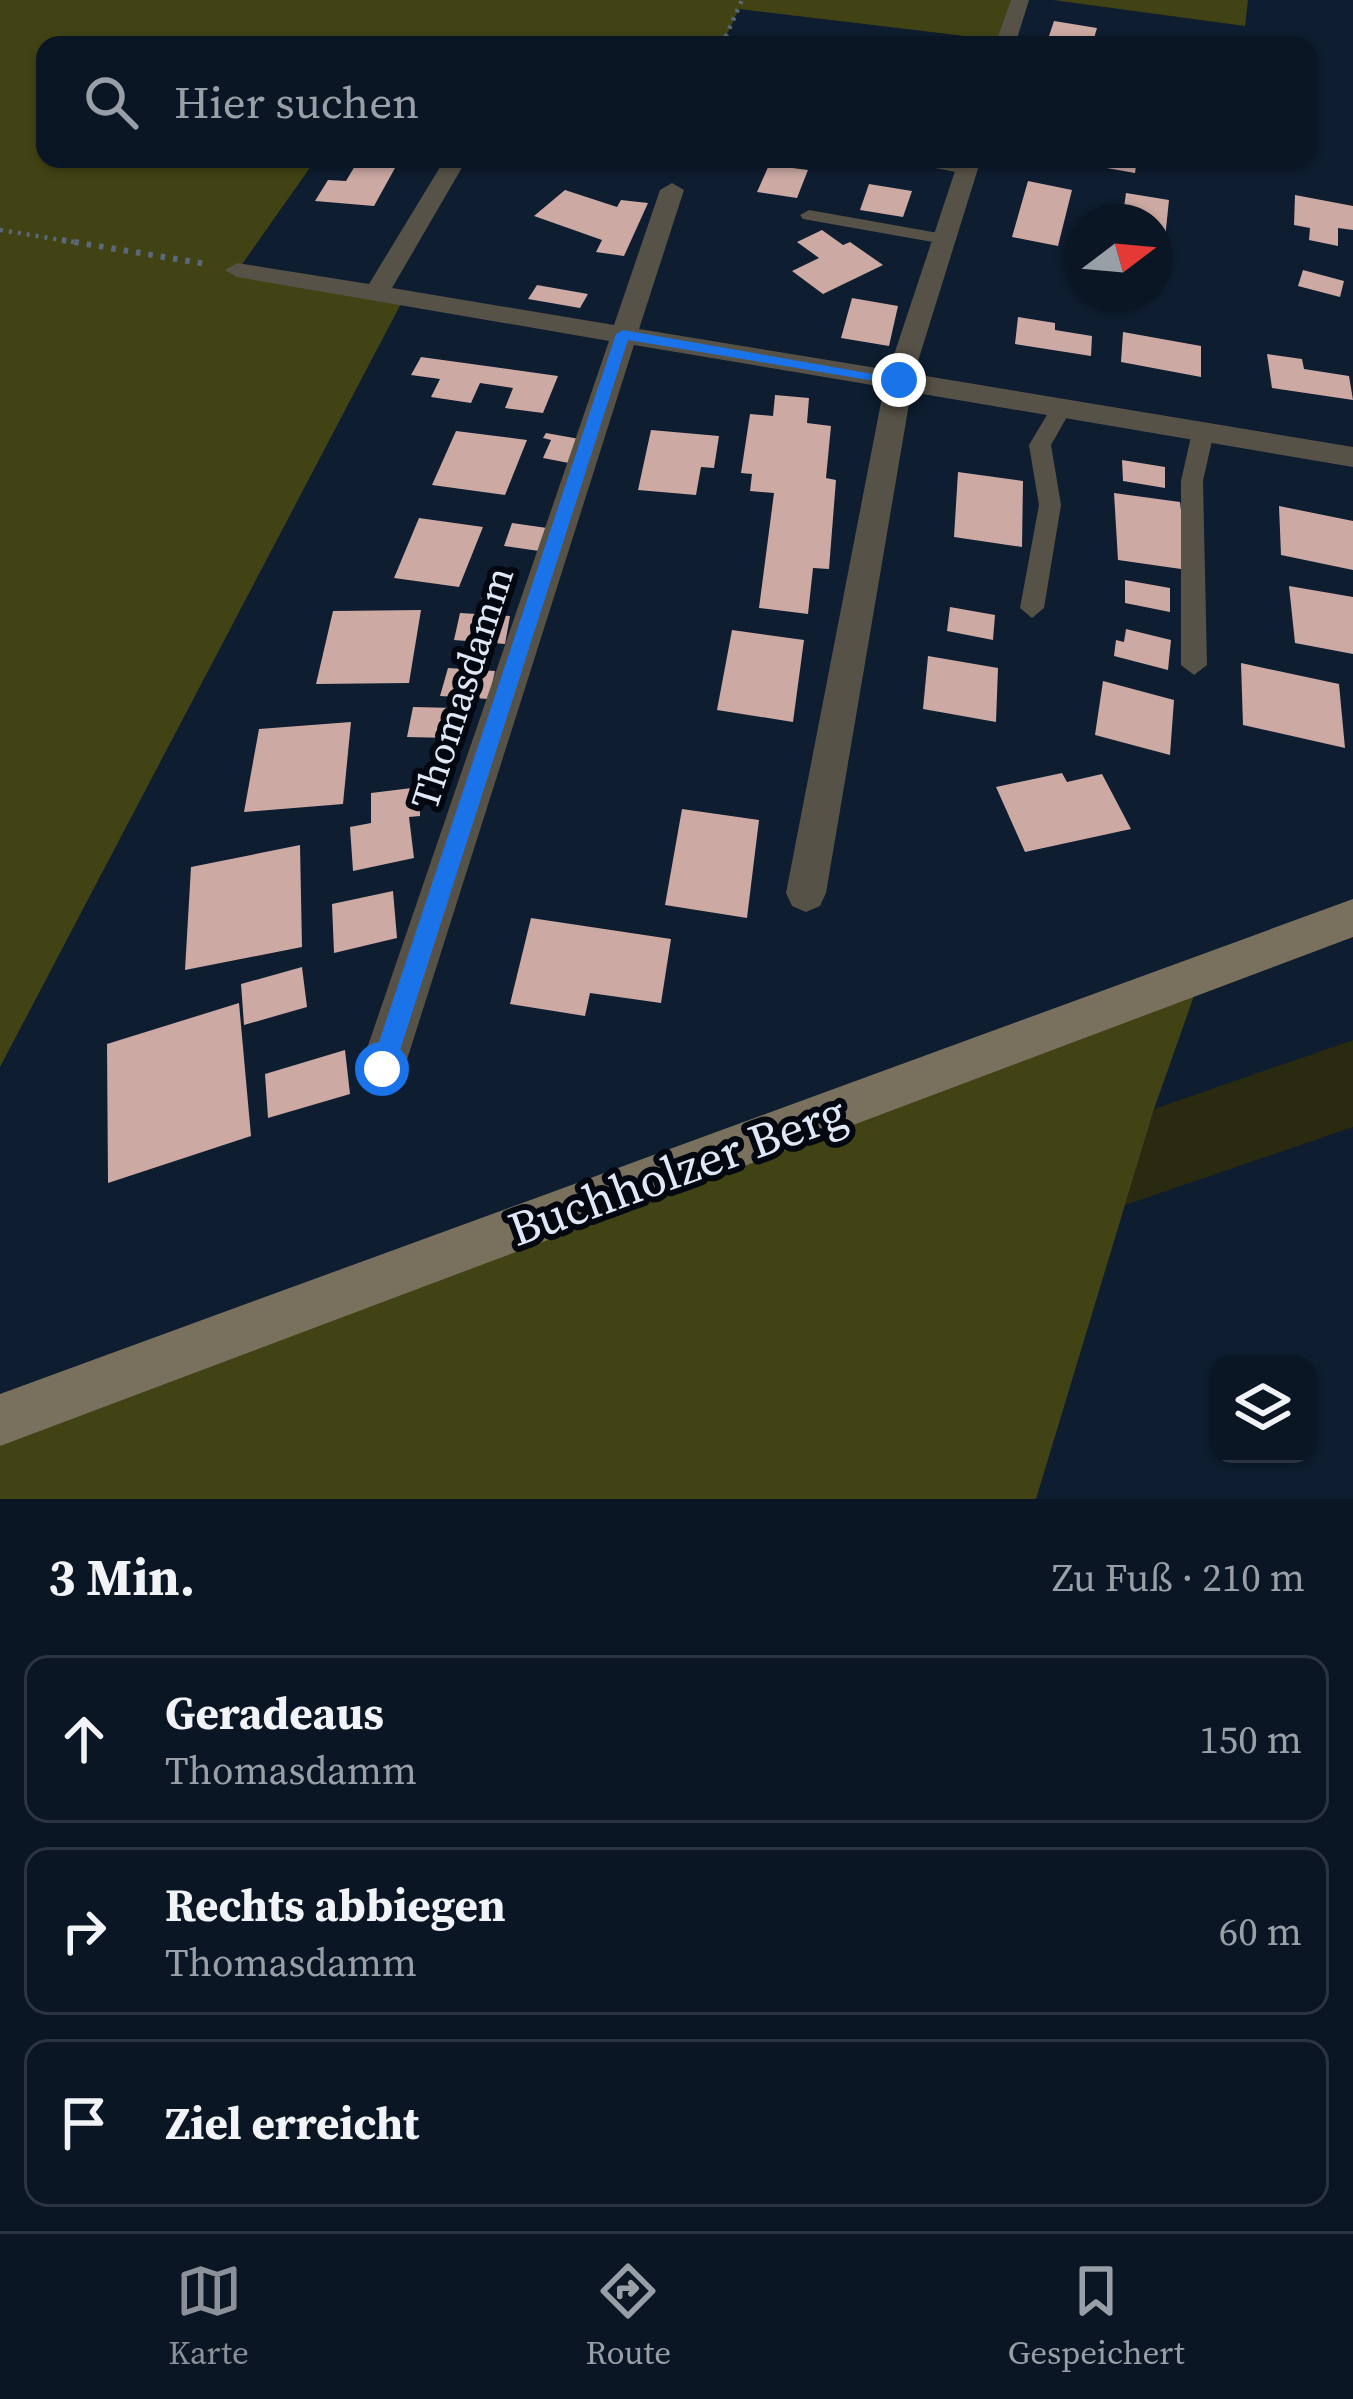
<!DOCTYPE html>
<html lang="de">
<head>
<meta charset="utf-8">
<style>
  body { margin:0; font-family:"Source Serif 4",serif; background:#182331; color:#f1f3f6 }
  .controls { position:absolute; right:36px; bottom:36px; display:grid; overflow:hidden; border-radius:24px; box-shadow:0 3px 9px #0004 }
  .controls button { width:108px; height:108px; display:grid; place-items:center; padding:0; border:0; border-bottom:3px solid #2a3541; background:#0a1624; color:#f1f3f6; font:60px sans-serif }
  .compass { position:absolute; left:1065px; top:204px; width:108px; height:108px; border-radius:50%; background:#0a1624; box-shadow:0 3px 9px #0004; rotate:74deg }
  .stop { position:absolute; width:36px; height:36px; margin:-27px; border:9px solid #1a73e8; border-radius:50%; background:#fff }
  .stop.end { background:#1a73e8; border-color:#fff; box-shadow:0 3px 12px #0008 }
  .list { margin:0; padding:0; list-style:none }
  h2 { display:flex; justify-content:space-between; align-items:center; height:156px; margin:0; padding:0 48px; font-size:51px }
  h2 small { font-size:39px; font-weight:400; color:#999fa6 }
  .list li { display:grid; grid-template-columns:78px 1fr auto; gap:36px; align-items:center; box-sizing:border-box; height:168px; margin:0 24px 24px; padding:0 24px; border:3px solid #2a3541; border-radius:24px }
  .list b { display:block; font-size:45px; white-space:nowrap }
  .list p { margin:0; font-size:39px; white-space:nowrap; color:#999fa6 }
  .list em { font-size:39px; font-style:normal; color:#999fa6 }
  .icon { flex:none; width:66px; height:66px; fill:none; stroke:currentColor; stroke-width:2; stroke-linecap:round; stroke-linejoin:round }
  .map { position:relative; flex:none; width:1353px; height:1499px; overflow:hidden }
  .search { position:absolute; background:#0a1624; box-shadow:0 3px 9px #0004; left:36px; right:36px; top:36px; height:132px; display:flex; align-items:center; gap:30px; box-sizing:border-box; padding:0 42px; border-radius:24px; color:#999fa6; font-size:45px }
  .sheet { height:732px; background:#0a1624 }
  nav { display:flex; justify-content:space-around; align-items:center; box-sizing:border-box; height:168px; border-top:3px solid #2a3541; background:#0a1624; font-size:33px; color:#999fa6 }
  nav a { display:grid; justify-items:center; gap:6px }
  nav .on { color:#8c9099 }
  .map>svg:first-child { display:block }
  .green { fill:#292a0f }
  .forest { fill:#424314 }
  .building { fill:#cca9a3 }
  .lines { fill:none; stroke-linecap:round; stroke-linejoin:round }
  .path-far1 { stroke:#5b6879; stroke-width:4.5; stroke-dasharray:3 6; stroke-linecap:butt }
  .path { stroke:#5b6879; stroke-width:6; stroke-dasharray:4.5 8; stroke-linecap:butt }
  .lane { fill:#575247; fill-rule:evenodd }
  .street { fill:#575247; fill-rule:evenodd }
  .secondary { fill:#79715e; fill-rule:evenodd }
  .route { fill:#1a73e8 }
  .labels { text-anchor:middle; dominant-baseline:central; stroke-width:12; stroke-linejoin:round; paint-order:stroke }
  .street-label { font-size:39px; fill:#dee8f6; stroke:#03070f }
  .near-street-label { font-size:48px; fill:#dee8f6; stroke:#03070f }
</style>
</head>
<body>
<div class="map">
<svg width="1353" height="1499" viewBox="0 0 1353 1499">
  <rect width="100%" height="100%" fill="#0e1d30"/>
  <path class="green" d="M1353 1040V1127L1125 1205 1154 1109Z"/>
  <path class="forest" d="M0 0H1020L1007 41 739 9 722 45H45V159H316L238 270 404 298 0 1067Z
    M1053 0H1248L1245 26Z
    M1201 976 1154 1109 1036 1499H0V1420Z"/>
  <path class="building" d="M1054 21 1097 28 1092 45H1046Z
    M359 159H400L374 206 315 201 328 180 346 181Z
    M1085 159H1137L1135 173 1084 164Z
    M769 165 808 170 797 198 757 192Z
    M1028 181 1072 190 1058 246 1012 237Z
    M869 184 912 191 903 217 860 210Z
    M565 190 617 207 621 200 648 203 624 256 596 252 602 240 534 216Z
    M1126 193 1169 200 1163 258 1155 257V222H1122Z
    M1295 195 1353 206V230L1338 228V246L1309 240 1310 228 1294 225Z
    M822 230 843 245 850 242 883 265 823 294 792 271 819 258 797 242Z
    M1303 270 1344 281 1340 297 1298 286Z
    M537 285 588 294 580 308 528 299Z
    M852 298 898 306 889 346 841 338Z
    M1018 317 1055 323V330L1092 336 1091 356 1015 344Z
    M1123 332 1201 346V377L1121 362Z
    M1267 354 1302 359 1304 369 1349 376 1353 400 1272 388Z
    M421 357 558 376 543 413 505 408 513 388 480 383 471 403 431 397 440 379 411 375Z
    M775 395 809 398 807 423 831 426 826 478 836 480 829 569 813 568 808 614 759 608 774 493 750 491 752 474 741 473 750 414 773 416Z
    M651 430 719 436 714 468 701 467 696 495 638 490Z
    M456 431 527 440 505 495 432 485Z
    M546 433 585 440 574 464 543 458 551 440 543 438Z
    M1122 460 1165 467V488L1123 481Z
    M958 472 1023 481 1022 547 954 537Z
    M1114 493 1180 502 1188 570 1118 560Z
    M1279 506 1353 521V570L1281 555Z
    M419 518 483 527 459 587 394 578Z
    M512 523 547 528 539 551 504 546Z
    M491 574 515 579 505 603 481 599Z
    M1125 580 1170 588V612L1125 603Z
    M1289 586 1353 597V654L1295 643Z
    M950 607 995 615 993 640 947 631Z
    M421 610 409 683 316 684 333 611Z
    M460 613 510 616 505 644 454 640Z
    M1126 629 1171 640 1168 670 1114 656 1116 640 1124 642Z
    M732 630 804 640 793 722 717 710Z
    M928 656 998 668 996 722 923 709Z
    M1241 663 1339 684 1345 748 1243 725Z
    M448 668 495 671 489 699 440 696Z
    M1103 681 1174 700 1170 755 1095 735Z
    M413 707 455 708 450 738 407 737Z
    M351 722 343 804 244 812 259 729Z
    M1062 773 1067 782 1102 774 1131 829 1025 852 996 787Z
    M420 787V816L409 817 414 858 353 871 350 827 371 823V793Z
    M682 809 759 820 747 918 665 905Z
    M300 845 302 947 185 970 191 867Z
    M393 891 397 938 334 953 332 904Z
    M531 918 671 939 661 1003 590 993 585 1016 510 1004Z
    M302 967 307 1007 244 1025 241 984Z
    M239 1003 251 1136 108 1183 107 1044Z
    M345 1050 350 1094 268 1118 265 1074Z"/>
  <g class="lines">
    <path class="path-far1" d="M722 45 742 0
      M0 230 80 243"/>
    <path class="path" d="M62 240 206 264"/>
    <path class="lane" d="M889 159H932L974 169 966 174Z
      M809 210 944 234 953 239 944 244 803 219 800 215Z
      M1061 401 1072 408 1051 445 1061 505 1044 608 1032 618 1020 608 1039 505 1029 445 1054 403Z
      M1203 425 1214 432 1203 481 1207 665 1194 675 1181 665V481L1192 432Z"/>
    <path class="street" d="M1011 0H1029L1015 45H995Z
      M445 159H467L392 288 614 325 660 190 672 183 684 190 639 329 889 370 959 159H981L914 374 1353 447V467L911 392 826 893 820 906 806 912 792 906 786 893 884 387 634 345 404 1069 397 1084 382 1091 367 1084 360 1069 609 341 237 277 225 270 237 263 369 284Z"/>
    <path class="secondary" d="M1353 899V937L0 1446V1394Z"/>
  </g>
  <path class="route" d="M623 330 907 380 899 385 628 340 394 1069 382 1080 370 1069 616 334Z"/>
  <g class="labels">
    <g class="street-label">
      <text transform="translate(462 688) rotate(-72)">Thomasdamm</text>
    </g>
    <g class="near-street-label">
      <text transform="translate(677 1170) rotate(-20)">Buchholzer Berg</text>
    </g>
  </g>
</svg>
<div class="controls">
<button><svg class="icon" aria-label="layers" viewBox="0 0 24 24"><path d="M12 4l9 5-9 5-9-5zM3 14l9 5 9-5"/></svg></button>
</div>
<svg class="compass" viewBox="-18 -18 36 36"><path d="M0-13l5 13h-10z" fill="#e53935"/><path d="M0 13l5-13h-10z" fill="#999fa6"/></svg>
<div class="stop" style="left:382px;top:1069px"></div>
<div class="stop end" style="left:899px;top:380px"></div>
<div class="search"><svg class="icon" aria-label="search" viewBox="0 0 24 24"><circle cx="10" cy="10" r="6"/><path d="M15 15l6 6"/></svg>Hier suchen</div>
</div>
<section class="sheet">
<h2>3 Min.<small>Zu Fuß · 210 m</small></h2>
<ul class="list">
<li><svg class="icon" aria-label="ahead" viewBox="0 0 24 24"><path d="M12 20V5M6 11l6-6 6 6"/></svg><div><b>Geradeaus</b><p>Thomasdamm</p></div><em>150 m</em></li>
<li><svg class="icon" aria-label="right" viewBox="0 0 24 24"><path d="M7 20v-9h11M14 6l5 5-5 5"/></svg><div><b>Rechts abbiegen</b><p>Thomasdamm</p></div><em>60 m</em></li>
<li><svg class="icon" aria-label="arrive" viewBox="0 0 24 24"><path d="M6 21V4h12l-3 4 3 4H6"/></svg><div><b>Ziel erreicht</b></div></li>
</ul>
</section>
<nav>
<a class="on"><svg class="icon" aria-label="map" viewBox="0 0 24 24"><path d="M3 6l6-2 6 2 6-2v14l-6 2-6-2-6 2zM9 4v14M15 6v14"/></svg>Karte</a>
<a><svg class="icon" aria-label="directions" viewBox="0 0 24 24"><path d="M12 3l9 9-9 9-9-9zM9 14v-3h6M13 9l2 2-2 2"/></svg>Route</a>
<a><svg class="icon" aria-label="saved" viewBox="0 0 24 24"><path d="M7 4h10v16l-5-4-5 4z"/></svg>Gespeichert</a>
</nav>
</body>
</html>
